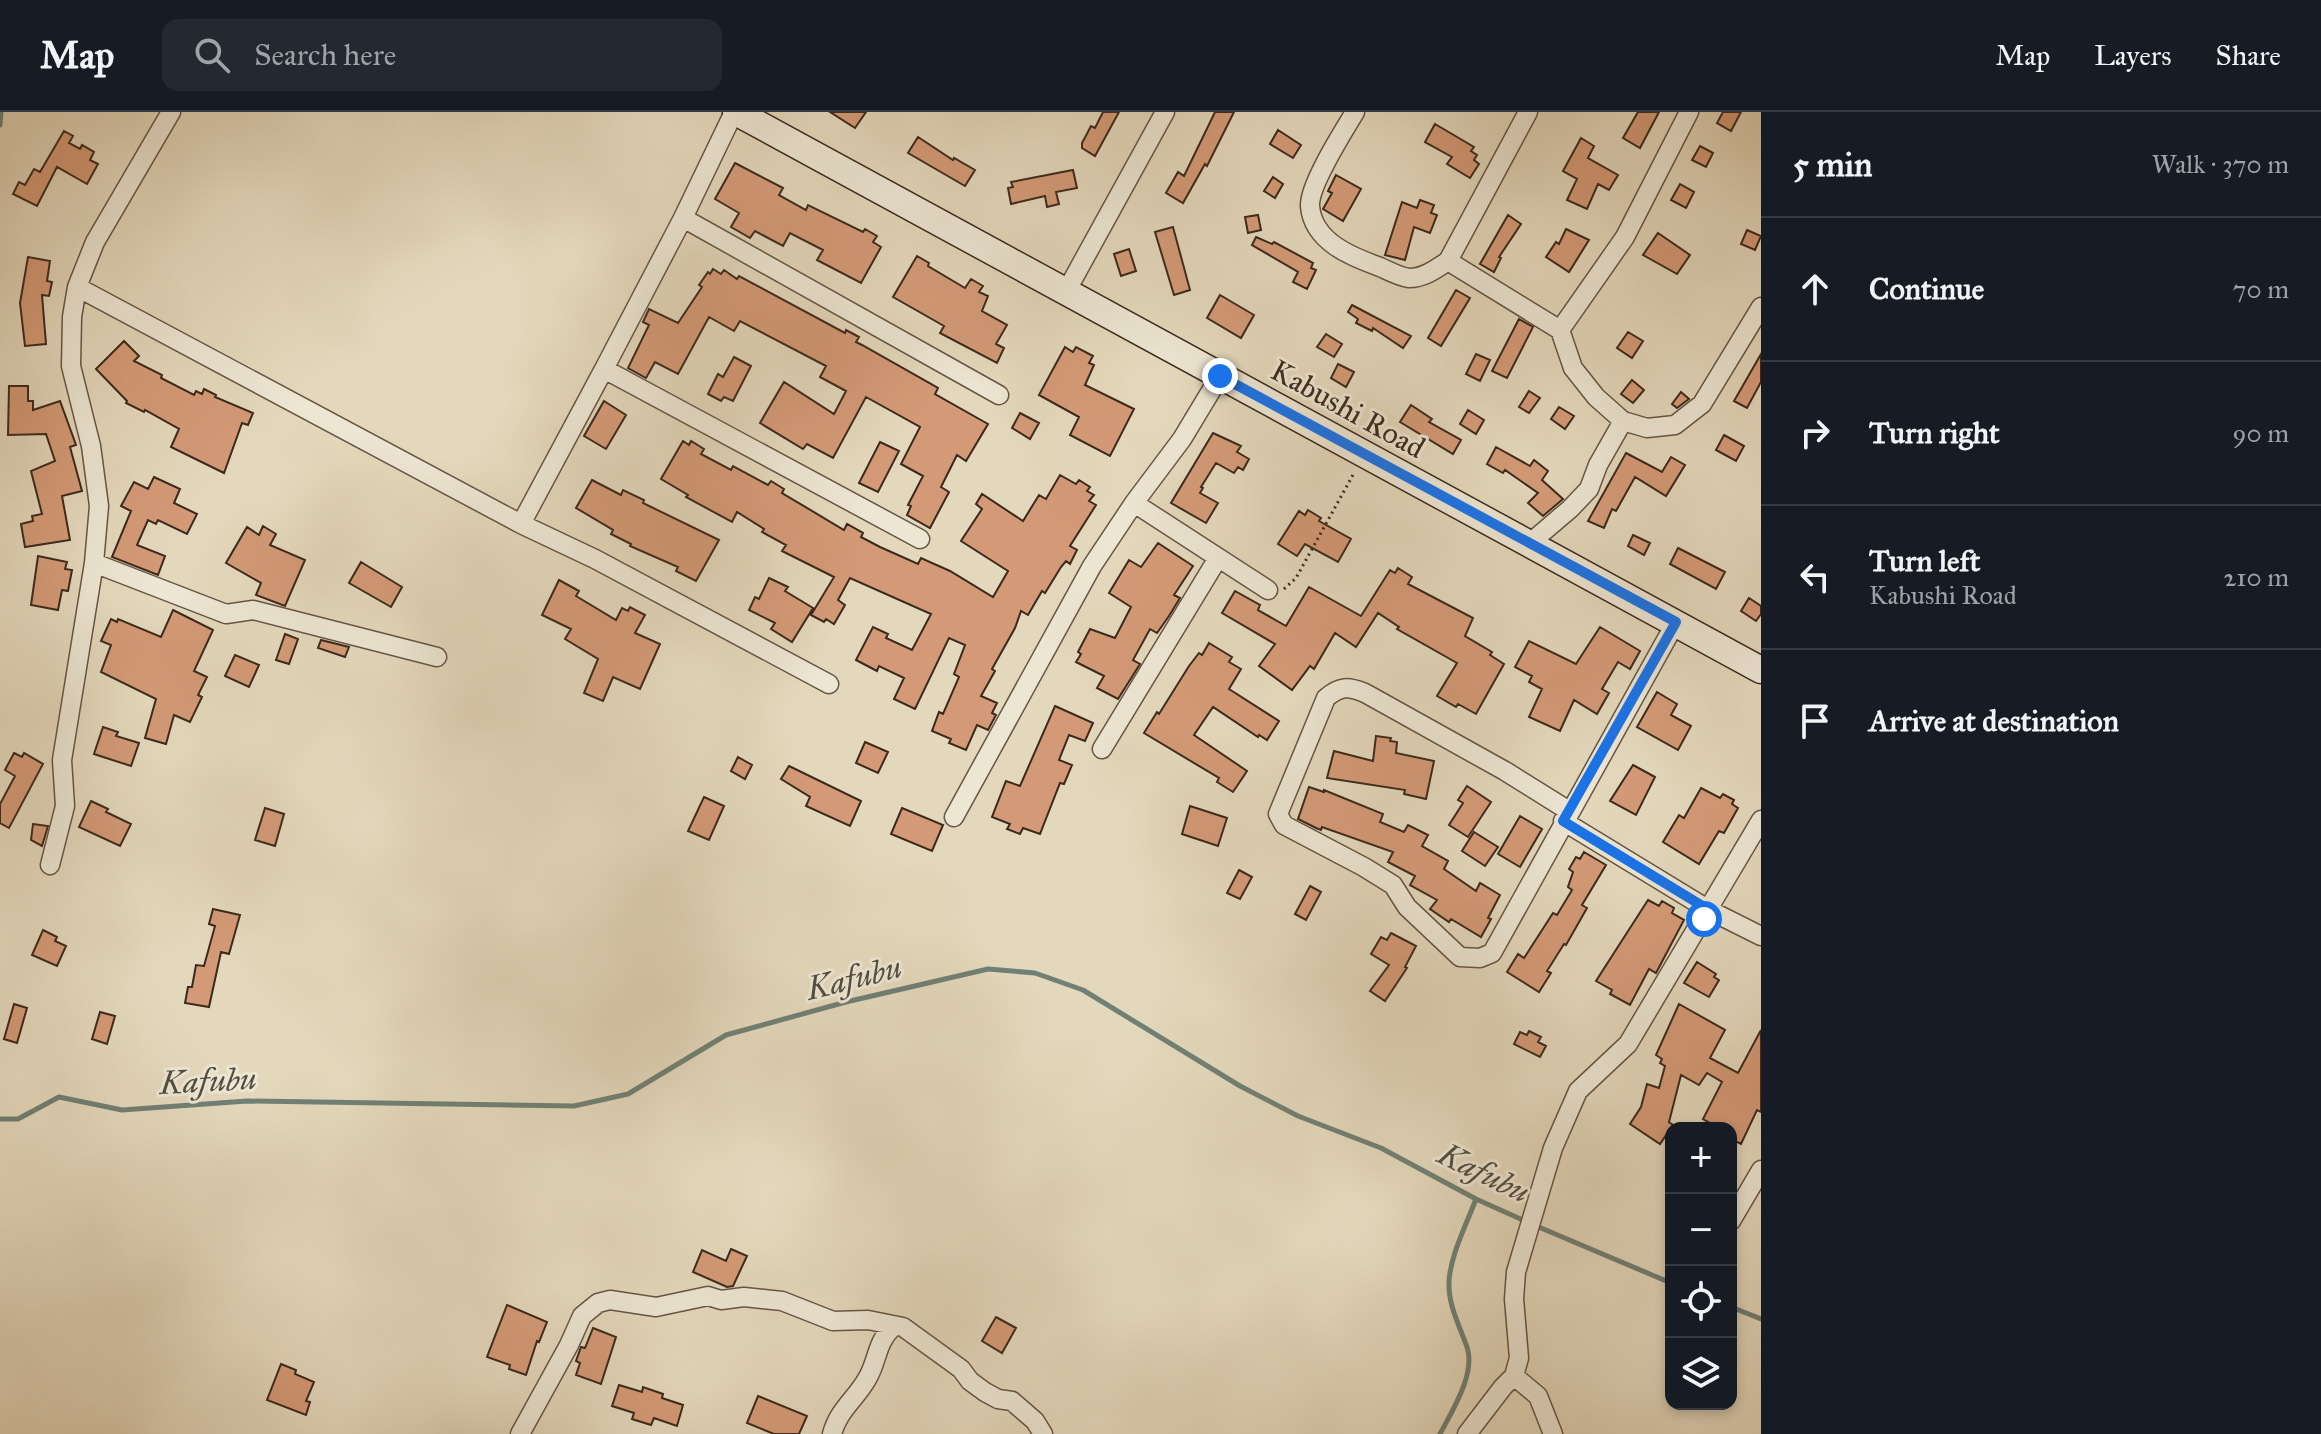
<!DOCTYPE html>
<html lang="en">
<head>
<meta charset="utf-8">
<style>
  body { margin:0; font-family:"IM FELL Great Primer",serif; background:#242831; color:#f1f3f6 }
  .controls { position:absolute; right:24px; bottom:24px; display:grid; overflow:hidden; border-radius:16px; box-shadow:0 4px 12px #0003 }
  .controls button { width:72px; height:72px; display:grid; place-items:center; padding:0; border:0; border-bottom:2px solid #363941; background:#171b24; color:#f1f3f6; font:40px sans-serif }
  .stop { position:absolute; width:24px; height:24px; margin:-18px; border:6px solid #1a73e8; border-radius:50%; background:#fff }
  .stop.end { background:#1a73e8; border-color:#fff; box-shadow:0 2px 8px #0008 }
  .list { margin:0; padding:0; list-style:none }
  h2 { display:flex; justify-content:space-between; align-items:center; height:104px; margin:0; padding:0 32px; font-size:34px }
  h2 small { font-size:26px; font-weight:400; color:#9ea1a6 }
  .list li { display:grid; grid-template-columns:52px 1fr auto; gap:24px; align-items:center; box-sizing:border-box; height:144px; padding:0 32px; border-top:2px solid #363941 }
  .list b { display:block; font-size:30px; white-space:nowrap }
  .list p { margin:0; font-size:26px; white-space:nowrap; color:#9ea1a6 }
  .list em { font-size:26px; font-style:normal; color:#9ea1a6 }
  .icon { flex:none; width:44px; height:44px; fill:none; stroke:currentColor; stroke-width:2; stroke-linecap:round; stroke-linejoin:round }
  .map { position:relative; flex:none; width:1761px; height:1322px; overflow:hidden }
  header { display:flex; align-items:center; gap:48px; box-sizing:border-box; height:112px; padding:0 40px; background:#171b24; border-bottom:2px solid #363941 }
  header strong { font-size:38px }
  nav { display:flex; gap:44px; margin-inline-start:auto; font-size:28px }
  .search { width:560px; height:72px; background:#242831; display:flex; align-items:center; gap:20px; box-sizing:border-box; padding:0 28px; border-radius:16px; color:#9ea1a6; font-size:30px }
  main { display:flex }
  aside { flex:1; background:#171b24 }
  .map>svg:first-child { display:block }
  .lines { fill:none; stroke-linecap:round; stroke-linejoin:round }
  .stream { stroke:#718075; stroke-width:5 }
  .building { fill:#d49a77; stroke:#3c291d; stroke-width:2 }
  .street-casing { stroke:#665545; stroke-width:21 }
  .secondary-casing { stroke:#3c291d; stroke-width:29 }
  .path { stroke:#3c291d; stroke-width:3; stroke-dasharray:2 4; stroke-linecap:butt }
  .street { stroke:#ede6d3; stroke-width:18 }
  .secondary { stroke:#ede6d3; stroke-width:26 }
  .route { stroke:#1a73e8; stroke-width:10 }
  .labels { text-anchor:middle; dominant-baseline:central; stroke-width:6; stroke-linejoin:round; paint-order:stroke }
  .street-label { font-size:30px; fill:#3c291d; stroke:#ede6d3 }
  .water-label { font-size:32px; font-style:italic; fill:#524d42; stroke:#ede6d3 }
</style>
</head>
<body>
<header>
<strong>Map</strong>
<div class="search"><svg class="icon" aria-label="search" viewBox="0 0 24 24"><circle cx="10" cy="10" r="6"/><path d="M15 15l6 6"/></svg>Search here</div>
<nav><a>Map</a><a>Layers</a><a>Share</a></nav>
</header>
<main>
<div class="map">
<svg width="1761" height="1322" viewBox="0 0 1761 1322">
  <rect width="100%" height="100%" fill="#e4d8bc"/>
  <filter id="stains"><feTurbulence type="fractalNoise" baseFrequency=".0025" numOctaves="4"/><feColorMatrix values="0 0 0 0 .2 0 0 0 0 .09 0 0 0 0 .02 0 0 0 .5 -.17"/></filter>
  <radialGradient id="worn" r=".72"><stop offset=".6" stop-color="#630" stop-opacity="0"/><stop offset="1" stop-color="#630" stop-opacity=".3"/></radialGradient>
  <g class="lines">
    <path class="stream" d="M0 13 1 0
      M0 1007H18L59 985 122 998 247 989 574 994 628 982 726 923 846 890 988 857 1035 861 1083 878 1240 974 1298 1004 1381 1036 1476 1087 1525 1109
      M1534 1113 1671 1171
      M1731 1195 1761 1207
      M1440 1322C1452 1299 1476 1262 1467 1235 1460 1215 1448 1193 1449 1170 1450 1144 1467 1111 1476 1087"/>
  </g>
  <path class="building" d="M830 0H866L855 16Z
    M1103 0H1119L1095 44 1082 36V31L1091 14 1095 16Z
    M1215 0H1234L1207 54 1205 52 1183 91 1166 81 1178 60 1184 64Z
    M1638 0H1659L1640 36 1623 26Z
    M1723 0H1741L1731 19 1717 11Z
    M1435 12 1474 35 1471 39 1477 43 1474 48 1479 52 1470 66 1447 52 1452 45 1425 30Z
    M1278 18 1301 33 1293 46 1270 32Z
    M64 19 73 24 69 31 80 37 82 33 94 40 90 48 98 52 87 72 57 55 37 94 13 82 19 70 25 73 34 57 40 60Z
    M918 25 953 48 954 46 975 58 965 74 908 41Z
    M1581 26 1594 34 1588 46 1618 63 1609 78 1598 72 1587 97 1567 88 1577 67 1563 59Z
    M1700 34 1713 41 1706 55 1692 48Z
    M735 51 783 76 779 83 806 98 808 93 863 120 865 117 877 124 873 130 881 135 861 171 817 148 823 138 790 121 783 134 755 119 750 126 731 115 739 101 715 87Z
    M1073 58 1077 76 1056 80 1059 92 1047 95 1045 84 1011 92 1008 76 1013 75 1011 70Z
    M1336 63 1361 77 1343 109 1323 97 1332 81 1328 79Z
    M1273 65 1283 72 1275 86 1264 79Z
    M1680 72 1694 80 1686 96 1671 88Z
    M1420 88 1434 93 1431 101 1437 103 1430 121 1414 115 1405 148 1385 143 1402 90 1417 96Z
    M1258 103 1261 118 1248 121 1245 105Z
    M1508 103 1521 112 1499 145 1501 146 1494 160 1480 152Z
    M1173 115 1190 178 1174 183 1155 120Z
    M1566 117 1589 128 1569 160 1546 145 1556 130 1559 132Z
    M1747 118 1761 124 1755 138 1741 132Z
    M1658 121 1690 143 1677 162 1643 143Z
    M1256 125 1272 132 1274 130 1313 151 1311 156 1316 158 1307 177 1293 170 1298 160 1252 133Z
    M1129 137 1136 159 1121 164 1114 142Z
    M917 144 929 151 928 154 965 176 971 167 983 174 979 180 988 184 982 199 1007 213 996 232 1004 236 997 251 940 221 944 214 893 185Z
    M28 145 50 149 47 169 52 170 49 184 42 183 46 232 25 234 20 191Z
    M713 157 721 162 724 158 737 167 739 164 845 221 846 218 859 225 856 230 862 233 938 276 935 282 988 312 966 349 957 343 941 375 949 380 930 416 907 403 911 394 908 393 923 364 901 352 920 315 866 285 833 346 807 332 803 337 760 311 784 270 834 302 846 279 820 265 826 254 740 209 734 219 709 205 678 262 655 250 646 266 628 256 649 213 643 210 649 197 678 211 702 175 699 173 708 160 710 162Z
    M1456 178 1470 186 1441 234 1428 226Z
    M1220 183 1254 203 1241 226 1207 206Z
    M1352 193 1411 224 1403 236 1373 216 1372 219 1356 211 1358 207 1348 200Z
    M1519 207 1533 215 1507 266 1492 259Z
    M1628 220 1643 229 1632 246 1617 236Z
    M1326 222 1342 232 1334 245 1317 235Z
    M124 229 139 244 134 249 162 263 161 266 194 283 196 279 202 282 204 277 216 283 215 285 253 301 248 313 242 311 224 361 171 335 179 317 145 298 144 300 126 291 127 289 96 257Z
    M1065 235 1073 240 1076 235 1093 244 1089 251 1094 253 1085 273 1134 297 1110 344 1070 323 1079 305 1039 283Z
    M1476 242 1490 248 1480 269 1466 262Z
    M1761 242V270L1747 296 1734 289Z
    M734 245 751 254 733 289 724 285 721 289 708 282 718 262 723 265Z
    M1338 252 1354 260 1346 275 1331 266Z
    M1632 268 1644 278 1633 291 1621 282Z
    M9 274H28V289H33V298L60 289 76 333 70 335 82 379 62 384 70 428 25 435 21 412 33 409 32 404 42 402 31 359 55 349 46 322 8 323Z
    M1529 279 1540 286 1529 301 1519 295Z
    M1681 280 1689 287 1677 296 1672 292Z
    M604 289 626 303 606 337 584 324Z
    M1411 293 1432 307 1429 310 1461 328 1453 342 1400 310Z
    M1559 295 1574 304 1565 317 1551 307Z
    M1468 298 1484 308 1476 322 1460 312Z
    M1020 301 1039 311 1030 327 1012 316Z
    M1213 321 1241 334 1237 340 1249 347 1243 358 1238 355 1234 361 1216 351 1201 375 1203 376 1200 381 1218 391 1206 411 1171 391Z
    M1724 323 1744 334 1736 349 1716 338Z
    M683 329 689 333 691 329 704 337 701 342 731 358 733 354 768 373 771 369 784 377 782 381 844 418 847 412 863 421 861 425 880 435 918 452 921 446 950 459 993 485 1008 459 961 429 982 397 976 392 982 382 1023 409 1039 383 1046 387 1060 363 1076 372 1079 368 1090 375 1087 379 1094 383 1089 389 1096 393 1070 434 1077 438 1070 452 1066 449 1061 455 1045 481 1042 479 1028 503 1021 499 1015 516 992 557 995 559 981 584 997 591 992 601 996 603 988 618 977 613 966 638 949 631 951 627 932 619 939 600 943 602 959 565 954 562 965 533 949 526 915 597 894 587 904 566 879 554 877 559 856 548 873 515 888 522 886 526 912 538 931 502 850 466 838 488 845 493 834 512 826 507 824 510 811 503 834 465 782 439 786 433 762 420 764 417 737 400 732 410 686 385 688 383 661 367Z
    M880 330 899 339 878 380 859 371Z
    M1496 335 1530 354 1534 348 1548 359 1542 368 1563 387 1543 404 1528 391 1538 381 1505 358 1503 361 1487 352Z
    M1626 341 1662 360 1671 345 1685 353 1666 384 1635 365 1616 399 1612 397 1604 416 1588 409Z
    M154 365 180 377 174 391 197 402 187 422 158 408 156 412 148 408 137 433 165 444 158 463 112 445 131 399 121 394 134 370 148 377Z
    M592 368 621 383 623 378 644 388 643 391 719 428 696 469 676 459 678 455 630 434 631 432 611 422 613 418 576 396Z
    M1308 398 1321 406 1319 409 1351 427 1338 450 1305 432 1297 444 1278 432 1299 399 1305 403Z
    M263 414 276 422 270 433 305 448 285 494 256 483 261 471 226 451 247 415 259 423Z
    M1633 423 1650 431 1644 443 1628 434Z
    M1158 431 1193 454 1174 483 1180 486 1169 504 1157 521 1150 517 1133 548 1140 552 1118 587 1097 576 1104 564 1076 550 1081 542 1078 540 1090 517 1115 526 1131 495 1109 481 1129 448 1141 455Z
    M1678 436 1725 460 1716 477 1670 452Z
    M38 444 67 450 65 457 72 458 68 479 62 478 58 498 31 493Z
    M361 450 402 475 391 495 349 471Z
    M1398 456 1412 465 1408 472 1473 506 1465 524 1492 540 1490 543 1504 552 1476 602 1458 592 1456 595 1437 584 1457 551 1397 517 1399 515 1378 501 1356 535 1335 521 1314 557 1310 554 1292 578 1259 554 1275 532 1222 501 1235 479 1260 493 1258 498 1286 514 1309 475 1361 504 1390 458 1395 461Z
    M769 466 788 475 785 479 813 496 792 530 771 517 775 511 749 498 755 485 759 487Z
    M559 468 579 479 576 484 616 508 622 496 628 499 630 495 645 503 635 521 660 532 640 577 613 565 603 589 584 581 598 547 565 527 571 517 542 503Z
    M1749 486 1761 494V502L1756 509 1741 499Z
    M173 498 213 518 194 559 207 565 198 583 202 585 190 610 174 603 166 632 145 626 156 587 101 560 111 533 101 529 111 507 117 510 118 507 161 525Z
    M1600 515 1640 539 1630 557 1618 550 1602 577 1609 581 1597 602 1574 588 1560 619 1529 605 1542 577 1529 570 1532 564 1515 555 1529 529 1576 552Z
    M285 522 298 527 289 552 276 548Z
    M321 528 349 535 345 545 318 536Z
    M1209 531 1232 545 1229 550 1241 557 1229 577 1279 609 1267 628 1259 623 1258 625 1213 595 1194 623 1247 659 1233 680 1217 670 1219 666 1144 621 1157 600 1159 602 1189 554 1199 541 1202 543Z
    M235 543 259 553 249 575 225 564Z
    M1657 580 1677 592 1671 603 1691 614 1678 638 1637 615Z
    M1055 594 1093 611 1085 629 1069 623 1059 648 1072 653 1064 672 1060 671 1040 722 1023 716 1020 722 1007 717 1010 712 992 705 1006 669 1020 674Z
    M103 615 118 620 116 624 139 631 131 654 94 642Z
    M1376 624 1391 626 1390 629 1397 630 1396 641 1434 649 1426 687 1404 682 1405 678 1327 666 1334 639 1373 649Z
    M865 630 888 640 878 661 856 651Z
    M14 641 22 645 24 641 43 652 9 716 0 711V692L15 664 5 658Z
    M738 645 752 653 745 667 731 659Z
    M1633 653 1655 665 1636 703 1610 689Z
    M789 654 861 689 850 714 806 694 810 685 781 667Z
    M1467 674 1491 690 1468 725 1449 713 1463 691 1458 688Z
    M1309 675 1324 680V678L1383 702 1380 710 1404 720 1408 713 1428 723 1422 734 1448 749 1444 757 1476 779 1480 771 1500 783 1488 806 1491 807 1481 825 1451 807 1449 810 1430 797 1437 788 1410 773 1415 764 1388 750 1393 740 1322 715 1321 718 1316 716 1298 707Z
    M1701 676 1720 686 1723 682 1734 688 1732 692 1738 696 1724 721 1719 719 1699 752 1663 730 1679 703 1684 706Z
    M704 685 724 694 709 728 688 719Z
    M91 689 108 697 106 700 131 712 120 734 79 715Z
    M1190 694 1227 706 1218 734 1182 722Z
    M265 696 284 702 275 734 255 728Z
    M902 696 943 713 932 739 891 722Z
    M1520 704 1542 717 1520 755 1498 742Z
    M33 712 48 714 42 734 31 728Z
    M1474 720 1498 735 1485 754 1462 739Z
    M1584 740 1606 753 1582 793 1587 796 1566 833 1564 832 1547 859 1551 861 1539 880 1507 860 1518 842 1524 846 1553 801 1557 803 1572 778 1568 775 1573 760 1569 757 1576 745 1580 747Z
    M1239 758 1252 765 1240 787 1227 781Z
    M1310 774 1321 780 1306 808 1295 802Z
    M1648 788 1659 794 1662 789 1674 796 1672 801 1684 808 1656 861 1649 857 1630 893 1610 882 1612 878 1596 869Z
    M213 797 240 803 229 842 221 840 209 895 185 891 188 875H192L196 853 204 854 215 814 209 812Z
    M43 818 57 825 55 829 66 834 57 854 32 843Z
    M1391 821 1416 834 1405 855 1407 856 1385 889 1370 879 1389 853 1371 842 1381 825 1387 828Z
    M1697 850 1716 862 1714 865 1719 868 1709 885 1684 871Z
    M14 892 27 896 17 931 4 927Z
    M1679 892 1725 918 1710 946 1738 961 1761 918V1000L1757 998 1741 1032 1731 1027V1016H1719L1703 1007 1722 970 1707 961 1699 973 1681 963 1669 1010 1673 1013 1660 1032 1630 1012 1641 995 1647 972 1659 976 1665 954 1660 951 1662 947 1656 943Z
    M100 900 115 904 107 932 92 927Z
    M1529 919 1541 925 1538 930 1546 934 1540 945 1514 932 1520 920 1527 923Z
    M731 1137 747 1144 733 1174 727 1175 693 1160 702 1138 726 1149Z
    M507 1193 547 1210 539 1230 537 1229 526 1263 509 1257 510 1253 487 1245Z
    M996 1205 1016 1216 1002 1241 982 1229Z
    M593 1216 616 1225 601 1272 576 1263 580 1251 576 1249 581 1235 585 1236Z
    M281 1252 296 1258 295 1262 314 1270 306 1289 310 1290 306 1303 267 1288Z
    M619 1273 642 1280 643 1275 663 1282 662 1286 683 1293 677 1314 654 1306 651 1313 632 1307 634 1301 612 1294Z
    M758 1284 807 1304 799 1322H774L747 1311Z"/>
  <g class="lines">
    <g class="street-casing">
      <path id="street" d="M171 0 95 130 77 175 521 412 595 447 829 572
        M734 0 683 106 604 257 920 427
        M1355 0C1343 20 1309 73 1310 94 1313 130 1352 145 1380 155 1389 159 1400 165 1409 166 1424 166 1436 157 1448 149L1528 0
        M683 106 999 283
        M1448 149 1560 218 1573 256 1596 285 1623 309 1647 316 1675 313 1702 292 1761 195
        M1067 178 1165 0
        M1560 218 1625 125 1689 0
        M1134 391 1268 478
        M521 412 604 257
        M1530 431 1570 397 1589 377 1598 353 1623 309
        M94 451 226 502 253 498 437 545
        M1102 637 1218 446
        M1569 699 1505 659 1365 581C1348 574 1340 574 1326 586L1278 702 1284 713 1364 755 1393 773 1407 795 1460 845 1480 846 1492 841 1676 510
        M954 705 1092 454 1134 391 1182 327 1220 264
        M1563 709 1709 798 1761 824
        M50 753 65 694 62 648 94 451 99 394 91 334 71 254 72 205 77 175
        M1731 1109 1761 1058
        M1514 1264 1538 1284 1553 1322
        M520 1322 569 1233 582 1204 598 1191 610 1188 656 1195 708 1184 721 1188 744 1185 782 1189 833 1209 868 1208 903 1215 961 1257 970 1269 985 1280 998 1287 1012 1289 1035 1309 1043 1322
        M832 1322C839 1297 855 1288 867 1267 878 1249 876 1230 893 1215
        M1467 1322 1503 1275 1514 1264 1519 1246 1514 1187 1516 1160 1553 1036 1578 979 1628 932 1761 708"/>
    </g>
    <g class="secondary-casing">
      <path id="secondary" d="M736 0 1761 558"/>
    </g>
    <path class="path" d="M1284 477 1296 466 1354 361"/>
    <use href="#street" class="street"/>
    <use href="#secondary" class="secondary"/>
  </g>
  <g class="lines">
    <path class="route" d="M1220 264 1676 510 1563 709 1709 798 1704 807"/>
  </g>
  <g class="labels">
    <g class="street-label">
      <text transform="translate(1348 297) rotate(29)">Kabushi Road</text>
    </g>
    <g class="water-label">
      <text transform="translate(854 866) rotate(-14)">Kafubu</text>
      <text transform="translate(208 969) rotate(-3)">Kafubu</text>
      <text transform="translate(1484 1061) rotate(26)">Kafubu</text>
    </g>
  </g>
  <rect width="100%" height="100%" filter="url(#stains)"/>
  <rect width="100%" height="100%" fill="url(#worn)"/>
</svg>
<div class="controls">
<button>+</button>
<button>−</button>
<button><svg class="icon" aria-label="locate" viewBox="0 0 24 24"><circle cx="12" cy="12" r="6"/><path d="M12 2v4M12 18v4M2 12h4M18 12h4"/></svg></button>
<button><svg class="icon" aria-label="layers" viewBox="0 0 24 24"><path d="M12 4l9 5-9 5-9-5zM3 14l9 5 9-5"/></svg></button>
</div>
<div class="stop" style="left:1704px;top:807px"></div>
<div class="stop end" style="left:1220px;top:264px"></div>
</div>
<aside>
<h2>5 min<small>Walk · 370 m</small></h2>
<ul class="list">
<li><svg class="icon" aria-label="ahead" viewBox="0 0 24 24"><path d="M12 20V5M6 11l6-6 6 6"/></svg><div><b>Continue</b></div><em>70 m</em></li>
<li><svg class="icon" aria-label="right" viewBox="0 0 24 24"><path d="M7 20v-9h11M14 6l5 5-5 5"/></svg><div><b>Turn right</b></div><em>90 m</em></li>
<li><svg class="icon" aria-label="left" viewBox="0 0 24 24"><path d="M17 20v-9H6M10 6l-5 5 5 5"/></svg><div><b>Turn left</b><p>Kabushi Road</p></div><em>210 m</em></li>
<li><svg class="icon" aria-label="arrive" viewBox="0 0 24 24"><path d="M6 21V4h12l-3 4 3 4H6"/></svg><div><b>Arrive at destination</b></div></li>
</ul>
</aside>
</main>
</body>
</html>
